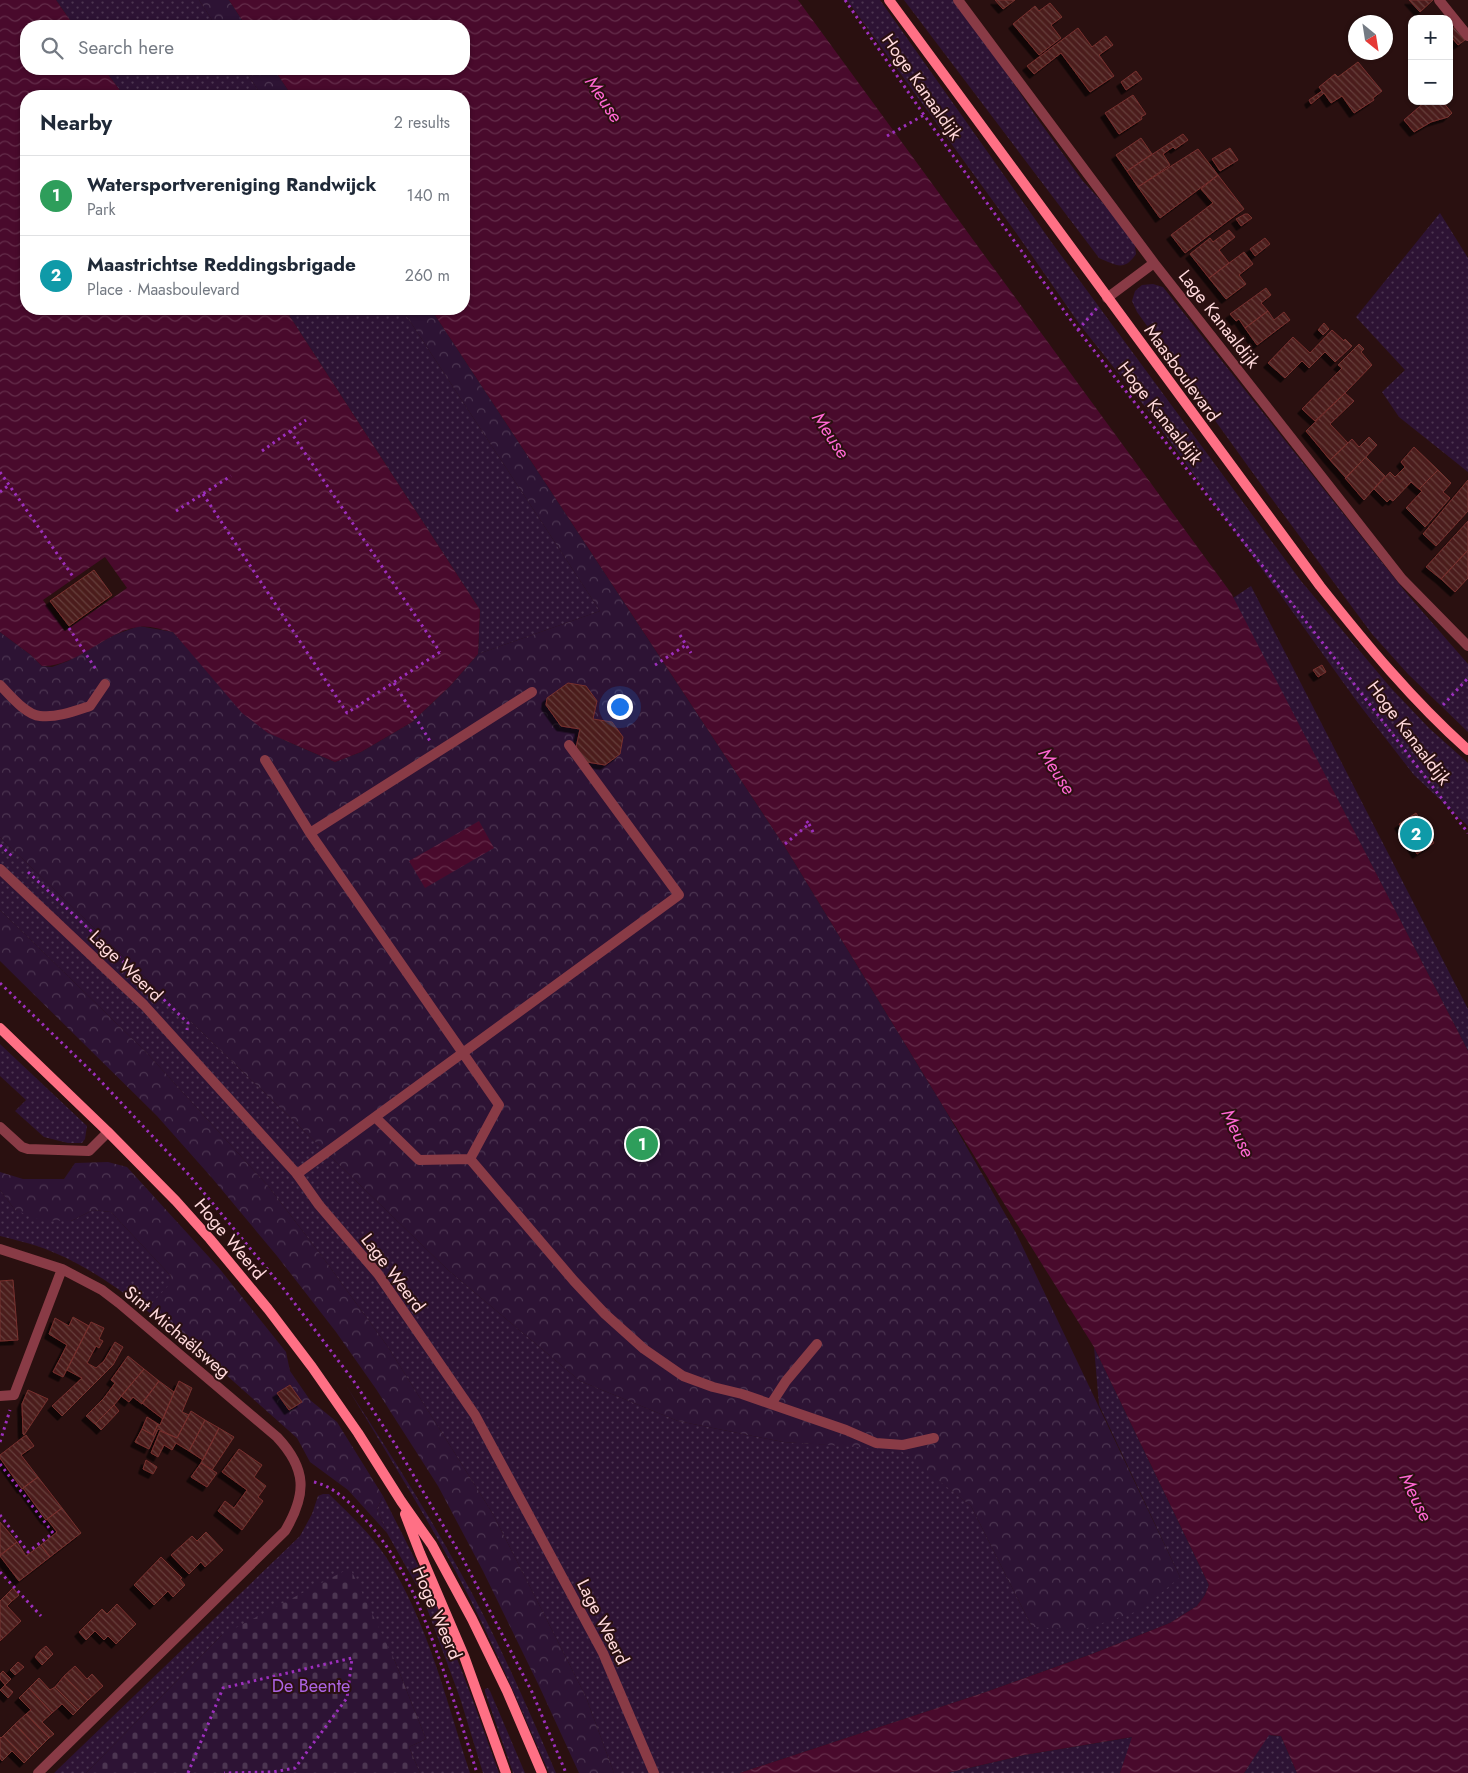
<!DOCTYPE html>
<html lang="en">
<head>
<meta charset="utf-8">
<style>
  body { margin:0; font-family:Jost,sans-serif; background:#f2f2f3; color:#1f2937 }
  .controls { position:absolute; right:15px; top:15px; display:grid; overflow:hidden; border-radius:10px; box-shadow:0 1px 4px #0004 }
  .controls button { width:45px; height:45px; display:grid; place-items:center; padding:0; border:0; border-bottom:1px solid #e0e1e3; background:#fff; color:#1f2937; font:25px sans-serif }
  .compass { position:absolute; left:1348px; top:15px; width:45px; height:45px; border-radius:50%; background:#fff; box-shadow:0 1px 4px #0004; rotate:150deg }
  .you { position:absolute; left:619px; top:706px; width:18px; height:18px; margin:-12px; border:4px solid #fff; border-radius:50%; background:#1a73e8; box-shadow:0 0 0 8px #1a73e833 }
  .badge { display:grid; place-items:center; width:32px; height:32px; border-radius:50%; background:#db2777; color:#fff; font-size:16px; font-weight:700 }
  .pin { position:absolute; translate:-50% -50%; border:2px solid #fff; box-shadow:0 1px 5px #0006 }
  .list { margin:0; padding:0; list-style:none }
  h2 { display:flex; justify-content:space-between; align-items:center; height:65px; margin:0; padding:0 20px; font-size:21px }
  h2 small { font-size:16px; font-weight:400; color:#747a83 }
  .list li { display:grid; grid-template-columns:32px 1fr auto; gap:15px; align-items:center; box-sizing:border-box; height:80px; padding:0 20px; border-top:1px solid #e0e1e3 }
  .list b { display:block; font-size:19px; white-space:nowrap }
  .list p { margin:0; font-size:16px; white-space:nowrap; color:#747a83 }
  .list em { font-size:16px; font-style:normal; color:#747a83 }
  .icon { flex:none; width:28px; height:28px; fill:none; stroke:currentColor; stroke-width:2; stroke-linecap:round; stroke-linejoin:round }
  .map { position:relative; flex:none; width:1468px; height:1773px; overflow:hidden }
  .search { position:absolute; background:#fff; box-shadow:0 1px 4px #0004; left:20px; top:20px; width:450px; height:55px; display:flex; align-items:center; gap:12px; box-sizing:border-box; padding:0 18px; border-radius:20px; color:#747a83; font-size:19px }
  .panel { position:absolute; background:#fff; box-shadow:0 1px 4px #0004; left:20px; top:90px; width:450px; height:225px; border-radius:20px }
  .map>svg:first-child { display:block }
  .grass { fill:url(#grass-dots) }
  .forest { fill:url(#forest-crowns) }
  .cemetery { fill:url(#cemetery-stones) }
  .water { fill:url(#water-waves) }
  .pier { fill:#2a1010 }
  .building { fill:url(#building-back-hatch); stroke:#77302e; filter:url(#shadow) }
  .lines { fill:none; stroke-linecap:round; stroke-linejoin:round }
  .path { stroke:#9c2fbd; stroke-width:3; stroke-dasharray:2.5 4; stroke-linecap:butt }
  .lane { stroke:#893b46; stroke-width:10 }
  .street { stroke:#893b46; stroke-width:10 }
  .secondary { stroke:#ff7085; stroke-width:10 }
  .labels { text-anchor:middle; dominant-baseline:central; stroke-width:4; stroke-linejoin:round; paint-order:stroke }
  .street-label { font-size:18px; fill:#ffd9dc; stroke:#2a1010 }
  .park-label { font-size:18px; fill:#ac63e2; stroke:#2a1010 }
  .water-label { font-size:19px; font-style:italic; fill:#ff67d3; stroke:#2a1010 }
</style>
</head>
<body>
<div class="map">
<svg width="1468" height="1773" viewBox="0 0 1468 1773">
  <defs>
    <pattern id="grass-dots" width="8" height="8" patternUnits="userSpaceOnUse" patternTransform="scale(1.25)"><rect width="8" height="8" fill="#2d1334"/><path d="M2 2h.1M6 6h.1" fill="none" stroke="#4c3551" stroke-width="1.8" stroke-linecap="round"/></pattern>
    <pattern id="forest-crowns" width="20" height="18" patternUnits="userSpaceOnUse" patternTransform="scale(1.25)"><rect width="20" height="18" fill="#2d1334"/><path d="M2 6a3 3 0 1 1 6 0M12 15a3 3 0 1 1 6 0" fill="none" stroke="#4c3551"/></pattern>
    <pattern id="cemetery-stones" width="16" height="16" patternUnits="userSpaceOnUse" patternTransform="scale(1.25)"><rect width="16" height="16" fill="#2d1334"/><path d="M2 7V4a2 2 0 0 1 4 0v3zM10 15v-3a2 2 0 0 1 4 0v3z" fill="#4c3551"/></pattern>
    <pattern id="water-waves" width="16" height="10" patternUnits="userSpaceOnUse" patternTransform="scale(1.25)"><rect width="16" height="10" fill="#490a2c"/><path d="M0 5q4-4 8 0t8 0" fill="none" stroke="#642d4a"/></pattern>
    <pattern id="building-back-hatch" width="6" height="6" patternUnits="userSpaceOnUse" patternTransform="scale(1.25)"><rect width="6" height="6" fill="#4b1e1c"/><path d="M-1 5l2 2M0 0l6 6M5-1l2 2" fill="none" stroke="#663e3c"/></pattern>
    <filter id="shadow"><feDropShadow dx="-4.5" dy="4.5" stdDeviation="0" flood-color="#0009"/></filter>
  </defs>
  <rect width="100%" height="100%" fill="#2a1010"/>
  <path class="grass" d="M56 0H199L216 26H74Z
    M847 0H880L1052 243 1301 581 1390 687 1429 728 1468 763V826L1414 775 1358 703 1146 408 1080 325 1019 237Z
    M904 0H958L980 34 1037 118 1082 180 1134 237 1136 254C1124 272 1116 265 1099 258Z
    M104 69H244L262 96H124Z
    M1440 213 1468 258V472L1399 417 1382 392 1405 370 1356 317Z
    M1153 284 1163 287 1408 595 1468 664V732L1408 674 1372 634 1255 476 1137 312 1132 301 1135 291 1142 285Z
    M285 309H402L600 611 478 654 480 610Z
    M1251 586 1468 1009V1051L1233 598Z
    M0 837 448 1270 580 1381 678 1421 783 1442 900 1449 971 1506 1032 1627 1180 1577 1099 1405 1094 1347 1209 1585 1205 1595 1197 1606 1170 1623 1092 1654 986 1692 740 1773H614L586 1697 493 1514 388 1347 324 1259 269 1187 146 1052 0 910Z
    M0 1044 87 1126 85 1139 82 1143H68L44 1137 15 1111 26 1100 0 1076Z
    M0 1190 15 1210 71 1221 93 1210 111 1212 171 1276 169 1286 146 1310C113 1284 78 1260 37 1246 25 1242 12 1239 0 1236Z
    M347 1387C386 1447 424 1506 458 1568 496 1634 526 1704 556 1773H549C519 1705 490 1635 455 1570 421 1508 384 1448 347 1387Z
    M323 1494H329C349 1514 370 1533 386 1557 428 1622 446 1700 470 1773H420L409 1747 426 1739 394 1659 222 1635 86 1773H54L300 1536 312 1514 318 1496Z
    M383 1496 431 1591 471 1695 499 1773H483L460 1698 422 1595 387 1533 377 1509Z
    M488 1688 490 1691 525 1773H513L485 1692V1689Z
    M1268 1735 1281 1736 1297 1773H1244Z
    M1133 1737 1120 1773H947L1024 1755Z"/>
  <path class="forest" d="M199 0H229L246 26H216Z
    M244 69H274L292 96H262Z
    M402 309H431L785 847 946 1111 1016 1233 1180 1577 1141 1610 1082 1630 1032 1627 971 1506 900 1450 783 1442 678 1421 580 1381 448 1270 0 837V632L31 655 42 666 52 667 68 661 114 635 139 626 173 632 205 668 284 740 335 762 361 752 412 722 450 686 478 654 600 611Z
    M0 910 146 1052 269 1187 324 1259 388 1347 493 1514 586 1697 614 1773H579L540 1688 483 1571 438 1486 376 1389 336 1332 277 1256 212 1178 157 1116 0 961Z
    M108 1162 127 1167 219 1268 286 1352 290 1371 310 1400 337 1422 383 1496 377 1509 387 1533 348 1490 310 1462 297 1438 224 1373 146 1310 168 1286 171 1276 111 1212 93 1210 71 1221 40 1220 15 1210 0 1190V1172L23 1179H64L75 1163Z"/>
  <path class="cemetery" d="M350 1568 394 1659 426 1739 409 1747 420 1773H86L222 1635Z"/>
  <path class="water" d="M0 0H56L74 26H26V69H104L124 96H26V309H285L480 610 478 654 450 686 412 722 361 752 335 762 268 733 242 713 173 632C162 630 148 625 138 627 104 632 78 667 42 666L31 655 0 632Z
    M229 0H798L1231 593 1468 1051V1773H1297L1281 1736 1269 1735 1244 1773H1120L1132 1737 1024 1755 947 1773H740L986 1692 1092 1654 1170 1623 1197 1606 1205 1595 1209 1585 1094 1347 946 1111 785 847 431 309H464V96H292L274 69H464V26H246Z
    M479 821 494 848 425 888 409 861Z"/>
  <path class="pier" d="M105 557 127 588 65 631 43 600Z"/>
  <path class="building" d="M995 0H1015L1003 9Z
    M1409 0H1433L1420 12Z
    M1050 3 1062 17 1051 25 1061 38 1039 55 1013 24 1035 6 1039 11Z
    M1455 27 1465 40 1458 45 1449 34V31Z
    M1078 28 1092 47 1106 36 1113 45 1099 55 1114 76 1090 92 1061 53 1034 74 1027 66Z
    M1358 62 1382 91 1373 98 1374 100 1354 113 1342 96 1331 103 1324 93 1311 104 1309 100 1322 91 1319 87 1335 74 1338 77Z
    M1136 71 1142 79 1126 90 1121 82Z
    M1133 95 1146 114 1141 117 1142 119 1119 134 1105 113Z
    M1426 101H1442L1452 113 1448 117 1431 122 1414 132 1404 120Z
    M1183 134 1188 140 1175 149 1173 147 1163 154 1170 165 1138 187 1127 171Z
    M1141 138 1152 154 1127 171 1116 155Z
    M1230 148 1238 160 1220 171 1212 159Z
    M1198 149 1218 175 1160 218 1138 187Z
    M1218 175 1244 209 1185 253 1171 235 1213 203 1201 189Z
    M1245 214H1248L1252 218 1241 226 1236 219Z
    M1229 230 1235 237 1219 250 1229 263 1209 278 1190 254 1210 238 1213 242Z
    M1265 238 1270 244 1255 256 1250 249Z
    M1244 252 1253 264 1239 275 1246 284 1226 299 1209 278Z
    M1266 288 1271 295 1261 303 1268 311 1245 328 1239 319 1236 321 1230 314Z
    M1268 311 1274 320 1284 312 1290 320 1257 345 1245 328Z
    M1324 323 1329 329 1323 335 1318 330Z
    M1332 330 1344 341 1345 339 1352 346 1335 362 1325 352 1309 368 1302 361 1285 378 1268 363 1293 337 1310 353Z
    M1359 344 1364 349 1361 352 1372 365 1345 393 1315 421 1302 409 1342 368 1338 365Z
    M1345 393 1354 401 1330 424 1348 443 1330 460 1306 431Z
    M1369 437 1377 445 1346 478 1330 460 1352 439 1359 447Z
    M1414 447 1438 470 1419 489 1411 482 1393 501 1390 499 1387 502 1374 489 1390 472 1395 477 1405 467 1401 462Z
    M1366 457 1385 476 1364 500 1345 478Z
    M1438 470 1451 483 1443 492 1450 498 1425 527 1406 508 1422 491 1419 489Z
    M1468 480V511L1436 546 1423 534Z
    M1468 521V550L1441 579 1426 567Z
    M1468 550V578L1455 592 1441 579Z
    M94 570 112 595 69 626 50 601Z
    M1322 665 1326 672 1318 677 1313 670Z
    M568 683 586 686 597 701 593 719 612 722 623 737 620 754 605 765 587 762 576 748 580 729 561 726 546 705 547 698Z
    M1416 813 1434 843 1417 854 1399 824Z
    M13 1280 18 1340 0 1341V1281Z
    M73 1317 89 1326 63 1377 53 1372 67 1345 49 1334 55 1318 69 1326Z
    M91 1322 104 1328 99 1339 103 1341 99 1348 96 1346 87 1363 96 1368 104 1361 115 1342 123 1347 113 1365 62 1416 52 1406 82 1378 67 1370Z
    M128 1356 144 1369 114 1405 95 1424 86 1416 104 1398 115 1383 111 1380Z
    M144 1369 159 1381 142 1404 133 1397 129 1402 121 1396Z
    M159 1381 174 1392 163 1419 142 1403Z
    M179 1381 192 1388 182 1412 189 1415 177 1438 158 1429 149 1449 135 1442 142 1429 153 1435 158 1424 160 1425Z
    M290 1385 302 1402 289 1410 277 1393Z
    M28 1390 48 1399 24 1435 23 1434 22 1404Z
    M114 1405 119 1411 101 1430 95 1424Z
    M191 1411 205 1420 189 1451 176 1443 172 1450 164 1445 158 1457 151 1453 160 1431 177 1438Z
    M147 1417 158 1424 153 1435 142 1429Z
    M205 1420 219 1428 203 1460 189 1451Z
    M219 1428 234 1437 212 1470 201 1463Z
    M26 1435 34 1446 21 1455 38 1477 22 1489 0 1458V1455Z
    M239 1449 262 1465 254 1477 266 1486 258 1497 263 1501 242 1530 218 1511 225 1501 234 1508 247 1490 222 1472Z
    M146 1460 157 1467 153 1474 143 1469Z
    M201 1463 217 1473 207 1487 191 1477Z
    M38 1477 62 1508 46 1520 23 1488Z
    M62 1508 81 1533 50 1557 41 1545 57 1532 47 1519Z
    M0 1522 17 1542 0 1555Z
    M206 1532 223 1550 205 1567 201 1562 189 1574 171 1555 192 1536 197 1541Z
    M17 1542 26 1556 41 1545 50 1557 19 1581 0 1556Z
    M161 1557 182 1578 180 1579 185 1585 173 1597 168 1591 154 1605 134 1585Z
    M13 1588 19 1595 12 1601 6 1595Z
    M6 1595 12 1601 7 1606 21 1621 0 1641V1601Z
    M117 1604 136 1624 116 1644 108 1636 104 1640 95 1631 86 1640 79 1632 102 1609 107 1614Z
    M46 1646 53 1654 48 1659 40 1651Z
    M40 1651 48 1659 42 1665 35 1657Z
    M18 1662 24 1667 15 1675 10 1670Z
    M75 1666 87 1679 92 1674 103 1686 88 1700 64 1676Z
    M3 1671 11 1679 5 1685 0 1679V1674Z
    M64 1676 88 1700 78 1710 55 1687Z
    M39 1678 50 1690 55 1687 78 1710 73 1715 62 1704 52 1713 29 1688Z
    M5 1685 13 1692 8 1698 0 1690Z
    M29 1688 52 1713 42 1722 54 1734 49 1738 26 1714 31 1710 19 1698Z
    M26 1714 49 1738 38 1749 15 1724Z
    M15 1724 38 1749 27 1760 3 1736Z
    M3 1736 27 1760 24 1763 12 1751 2 1761 0 1758V1737L1 1738Z"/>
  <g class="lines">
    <path class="path" d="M845 0 924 115 1078 330 1329 651 1468 833
      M887 136 924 115
      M1078 330 1097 308
      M290 431 440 652
      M262 451 306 420
      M0 472 74 578
      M0 492 9 485
      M203 494 347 713 440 652
      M176 511 231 476
      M69 628 97 671
      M680 635 691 653
      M655 665 686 645
      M394 683 430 741
      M1443 705 1468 678
      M809 824 814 834
      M785 844 809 824 804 818
      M0 845 13 857
      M28 872 138 975
      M0 983 95 1075 190 1176 283 1288 353 1380 395 1444 463 1559 532 1692 566 1773
      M159 995 188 1023 187 1030
      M0 1442 10 1410
      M0 1464 53 1533 28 1552 0 1515
      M314 1482C335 1487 349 1502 363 1517 400 1557 418 1600 436 1650 451 1690 464 1732 477 1773
      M0 1572 41 1616
      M188 1773 223 1688 352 1658 347 1698 295 1768 273 1772 224 1773"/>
    <path class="lane" d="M0 685C10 695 26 715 40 716 57 718 75 711 90 706L105 684
      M265 760 310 833 499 1105 470 1159 574 1281 605 1314 644 1349 683 1376 713 1387 742 1394 846 1430 876 1443 903 1445 934 1438
      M310 833 532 692
      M376 1118 419 1160 470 1159
      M0 1127 22 1147 28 1149 89 1151 108 1132
      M297 1174 679 895 569 745
      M771 1404 786 1381 817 1344"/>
    <path class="street" d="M958 0 1154 263 1402 579 1468 646
      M1439 0 1468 36
      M1107 298 1154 263
      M0 869 144 1005 297 1174 319 1205 378 1274 475 1415 603 1653 654 1773
      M0 1249 62 1269 102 1290 119 1303 277 1437C307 1469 307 1494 285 1531L38 1773
      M0 1396 14 1395 62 1269"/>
    <path class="secondary" d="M889 0 1320 586C1366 644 1413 701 1468 750
      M0 1028 108 1132 176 1201 210 1239 268 1309 312 1367 358 1433 401 1501 432 1545 472 1619 507 1691 542 1773
      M405 1514 420 1553 464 1656 506 1773"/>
  </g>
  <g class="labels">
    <g class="street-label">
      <text transform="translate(922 87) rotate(55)">Hoge Kanaaldijk</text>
      <text transform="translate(1219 319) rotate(52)">Lage Kanaaldijk</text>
      <text transform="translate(1182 373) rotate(54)">Maasboulevard</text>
      <text transform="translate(1160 413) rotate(52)">Hoge Kanaaldijk</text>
      <text transform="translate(1409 733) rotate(53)">Hoge Kanaaldijk</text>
      <text transform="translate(126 966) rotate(44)">Lage Weerd</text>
      <text transform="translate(230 1239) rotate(50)">Hoge Weerd</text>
      <text transform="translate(393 1273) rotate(53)">Lage Weerd</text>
      <text transform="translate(177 1332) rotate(40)">Sint Michaëlsweg</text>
      <text transform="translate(437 1613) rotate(67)">Hoge Weerd</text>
      <text transform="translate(603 1622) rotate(63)">Lage Weerd</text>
    </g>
    <g class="park-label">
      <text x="311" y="1686">De Beente</text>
    </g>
    <g class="water-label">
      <text transform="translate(604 99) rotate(56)">Meuse</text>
      <text transform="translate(831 435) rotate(56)">Meuse</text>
      <text transform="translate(1057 771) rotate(57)">Meuse</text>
      <text transform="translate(1238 1133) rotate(64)">Meuse</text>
      <text transform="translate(1416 1497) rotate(64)">Meuse</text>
    </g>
  </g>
</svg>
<div class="controls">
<button>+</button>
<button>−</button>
</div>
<svg class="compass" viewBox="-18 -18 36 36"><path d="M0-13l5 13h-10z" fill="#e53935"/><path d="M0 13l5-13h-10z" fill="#747a83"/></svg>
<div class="you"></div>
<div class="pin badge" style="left:642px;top:1144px;background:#2e9e5b">1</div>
<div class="pin badge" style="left:1416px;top:834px;background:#0f9aa8">2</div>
<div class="search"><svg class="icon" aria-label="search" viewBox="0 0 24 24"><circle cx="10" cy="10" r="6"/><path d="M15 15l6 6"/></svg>Search here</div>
<section class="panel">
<h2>Nearby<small>2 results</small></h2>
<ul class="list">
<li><span class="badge" style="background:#2e9e5b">1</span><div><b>Watersportvereniging Randwijck</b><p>Park</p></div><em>140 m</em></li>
<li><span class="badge" style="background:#0f9aa8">2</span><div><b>Maastrichtse Reddingsbrigade</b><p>Place · Maasboulevard</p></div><em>260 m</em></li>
</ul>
</section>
</div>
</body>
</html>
